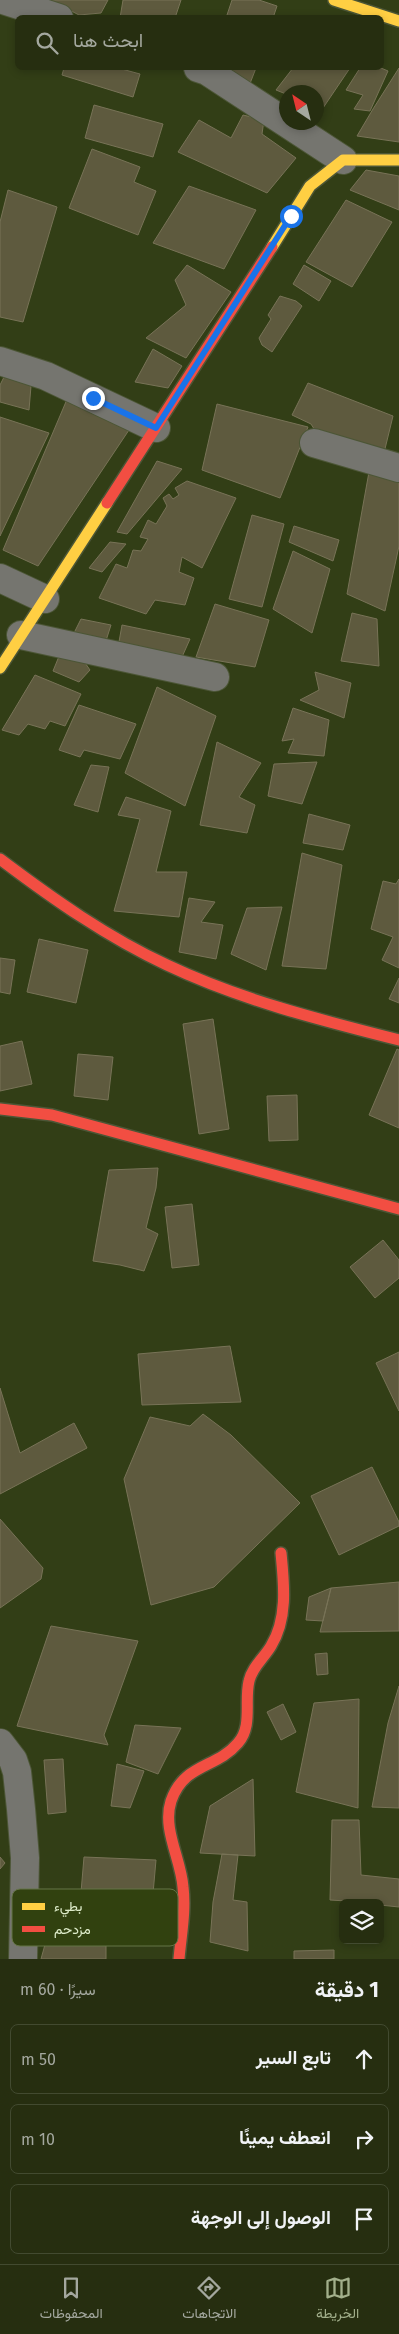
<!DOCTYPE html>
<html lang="ar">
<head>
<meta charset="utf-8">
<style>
  body { margin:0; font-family:"Fira Sans",Vazirmatn,sans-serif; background:#2e3619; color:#f1f3f6; direction:rtl }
  .controls { position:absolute; right:15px; bottom:15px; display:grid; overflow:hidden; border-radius:8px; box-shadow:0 2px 8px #0003 }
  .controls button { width:45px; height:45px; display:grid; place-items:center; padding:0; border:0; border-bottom:1px solid #424a30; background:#262e10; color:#f1f3f6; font:25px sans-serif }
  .compass { position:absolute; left:279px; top:85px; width:45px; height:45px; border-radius:50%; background:#262e10; box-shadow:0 2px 8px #0003; rotate:325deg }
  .stop { position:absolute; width:15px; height:15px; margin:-11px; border:4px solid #1a73e8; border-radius:50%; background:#fff }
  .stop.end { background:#1a73e8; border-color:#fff; box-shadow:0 1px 5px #0008 }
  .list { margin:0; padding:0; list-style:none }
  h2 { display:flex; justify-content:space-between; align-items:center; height:65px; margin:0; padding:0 20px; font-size:21px }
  h2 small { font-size:16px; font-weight:400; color:#a4a89f }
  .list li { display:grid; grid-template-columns:32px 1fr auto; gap:15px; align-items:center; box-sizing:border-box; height:70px; margin:0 10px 10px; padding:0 10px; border:1px solid #424a30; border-radius:8px }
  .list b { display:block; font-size:19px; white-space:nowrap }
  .list em { font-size:16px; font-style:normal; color:#a4a89f }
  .icon { flex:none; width:28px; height:28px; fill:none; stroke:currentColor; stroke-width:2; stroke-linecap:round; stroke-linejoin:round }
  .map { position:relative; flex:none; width:399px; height:1959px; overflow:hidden; direction:ltr }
  .search { position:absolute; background:#262e10; box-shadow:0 2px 8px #0003; left:15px; right:15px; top:15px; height:55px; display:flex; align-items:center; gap:12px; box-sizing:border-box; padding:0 18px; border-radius:8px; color:#a4a89f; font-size:19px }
  .sheet { height:305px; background:#262e10 }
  nav { display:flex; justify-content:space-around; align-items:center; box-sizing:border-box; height:70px; border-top:1px solid #424a30; background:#262e10; font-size:14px; color:#a4a89f }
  nav a { display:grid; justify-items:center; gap:2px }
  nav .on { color:#a2af8b }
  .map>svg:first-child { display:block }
  .building { fill:#5e5a3e; stroke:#787357 }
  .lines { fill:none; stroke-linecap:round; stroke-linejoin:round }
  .street-casing { stroke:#4c5636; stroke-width:30 }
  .slow-casing { stroke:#4c5636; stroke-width:14 }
  .jam-casing { stroke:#4c5636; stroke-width:14 }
  .street { stroke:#75756f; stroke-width:28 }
  .slow { stroke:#ffcf43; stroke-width:11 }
  .jam { stroke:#f24e42; stroke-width:11 }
  .route { stroke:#1a73e8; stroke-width:6 }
  .key { fill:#31410f; stroke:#657447; stroke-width:1 }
  .key-label { font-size:14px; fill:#deecca }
</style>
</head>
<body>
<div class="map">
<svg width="399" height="1959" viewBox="0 0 399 1959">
  <rect width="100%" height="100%" fill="#323e16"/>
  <path class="building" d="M30 0H108L101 13 79 15 62 6Z
    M123 0H181L175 18H120Z
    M232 0H259L277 6 273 18H226Z
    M64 68H118L140 74 133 97 62 75Z
    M221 68H256L249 86Z
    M293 68H350L323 108 316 106V92H286V94L276 90Z
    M360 68H381L388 71 370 111 354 109 363 95 346 90Z
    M399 68V142L357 136 373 109Z
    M94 105 163 124 153 157 85 138Z
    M243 115 264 120 262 134 296 158 267 193 178 152 199 120 231 138Z
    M92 149 140 167 134 182 156 191 138 235 69 208Z
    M366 170 399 176V210L350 190Z
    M189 186 256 210 224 269 153 243Z
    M8 190 57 207 23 322 0 317V222Z
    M346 200 392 222 352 287 306 262Z
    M187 265 231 292 186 358 146 338 186 305 175 280Z
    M304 265 331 281 319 301 293 284Z
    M280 296 296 301 302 306 272 352 262 345 259 338 271 319 268 315Z
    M153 349 182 366 168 388 135 382Z
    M5 375 31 386 29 410 0 402V385Z
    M308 383 393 416 383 457 316 432 311 424 292 415Z
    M68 397 129 430 38 566 3 550Z
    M217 404 308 427 280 498 202 470Z
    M0 417 49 433 0 536Z
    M157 461 182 469 127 534 117 532Z
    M369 472 399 478V546L385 611 347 594Z
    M187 481 236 498 202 568 182 557 179 572 194 578 185 605 155 600 146 614 99 598 116 564 127 568 133 550 141 551 148 539 140 537 148 520 156 524 167 506 163 498 169 494 173 499 179 495 175 488Z
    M252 515 284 524 262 607 229 599Z
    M294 526 339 540 333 561 289 542Z
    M110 542 126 544 102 572 89 568Z
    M293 551 330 569 312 633 273 609Z
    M215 604 269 620 255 667 196 657Z
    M352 613 377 619 379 666 341 661Z
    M81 619 111 625 103 650 71 639Z
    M122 625 190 639 182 657 117 653Z
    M62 649 81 657 90 670 79 682 53 671Z
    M315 672 351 683 344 718 300 700 319 690Z
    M35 675 81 694 65 726 50 721 45 729 28 724 19 735 2 730Z
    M157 687 216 716 185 806 125 773Z
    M79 705 136 724 120 759 84 750 80 757 59 750Z
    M293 708 329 720 324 756 288 753 294 739 282 741Z
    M217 742 261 763 239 797 255 805 247 833 200 825Z
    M317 762 302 804 268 796 274 764Z
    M91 765 109 767 98 812 74 805Z
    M126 797 171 811 156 872H187L179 917 114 911 140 819 118 815Z
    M309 814 350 825 343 850 303 843Z
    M302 853 342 865 326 969 282 966Z
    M399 879V968L382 960 393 937 371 929 383 881 396 884Z
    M189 898 215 902 201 922 223 925 216 959 179 952Z
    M282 907 266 970 231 954 247 908Z
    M39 939 88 950 76 1003 27 992Z
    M0 958 15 960 10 994 0 992Z
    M399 978V1003L389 999Z
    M213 1019 229 1129 199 1134 183 1024Z
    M22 1041 32 1084 0 1091V1046Z
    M397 1049 399 1050V1128L369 1115Z
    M78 1054 113 1057 108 1100 74 1096Z
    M297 1095 298 1140 269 1141 267 1096Z
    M158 1168 156 1188 146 1228 158 1234 144 1271 120 1265 93 1261 109 1170Z
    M192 1204 199 1265 172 1268 165 1207Z
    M383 1240 399 1260V1278L375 1298 350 1267Z
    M230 1346 241 1402 142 1405 138 1354Z
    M399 1352V1411L376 1363Z
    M0 1388 20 1453 74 1423 87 1448 0 1494Z
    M203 1414 231 1435 300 1503 214 1587 151 1605 124 1479 150 1417 190 1426Z
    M372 1467 399 1522V1526L339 1555 311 1496Z
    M0 1519 43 1568 41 1579 0 1608Z
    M399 1582V1631L320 1632 331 1588Z
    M331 1588 323 1621 306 1620 309 1597Z
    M51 1626 138 1641 104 1735 108 1745 17 1726Z
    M327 1653 328 1674 317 1675 315 1654Z
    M399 1686V1808L372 1807 388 1723Z
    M359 1699 358 1808 296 1792 314 1703Z
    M283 1704 296 1732 281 1740 267 1712Z
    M135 1725 181 1728 158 1774 126 1762Z
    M63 1759 66 1812 48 1814 44 1760Z
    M117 1764 144 1771 130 1808 111 1806Z
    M253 1779 255 1856 200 1853 210 1806Z
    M332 1820H359L361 1875 399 1879V1907L380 1905V1903L330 1900Z
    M222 1854 238 1855 233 1900 247 1902 248 1951 210 1942 213 1902Z
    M0 1857 5 1863 0 1869Z
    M84 1857 156 1860 152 1905 79 1916Z
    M106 1925V1959H41L49 1930Z
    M334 1950V1959H294V1951Z"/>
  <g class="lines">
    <g class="street-casing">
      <path id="street" d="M3 0 59 18
        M198 68 207 71 343 160
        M0 361 46 376 156 428
        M314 443 399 468
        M0 578 45 599
        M21 635 215 677
        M0 1743 13 1760 17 1772 21 1809 25 1858 23 1959"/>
    </g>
    <g class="slow-casing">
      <path id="slow" d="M334 0 399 21
        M272 247 310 186 343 160H399
        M0 668 107 503"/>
    </g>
    <g class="jam-casing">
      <path id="jam" d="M107 503 272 247
        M0 859C53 899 107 937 167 965 241 1000 320 1020 399 1040
        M0 1109 52 1115 399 1209
        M179 1959C181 1935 186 1911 183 1887 181 1859 162 1829 171 1801 184 1763 216 1769 238 1743 253 1726 244 1702 249 1681 252 1667 264 1658 271 1646 288 1618 284 1584 281 1553"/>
    </g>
    <use href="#street" class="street"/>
    <use href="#slow" class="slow"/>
    <use href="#jam" class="jam"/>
  </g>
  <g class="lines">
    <path class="route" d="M93 398 156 428 291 216"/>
  </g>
  <rect x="12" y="1889" width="166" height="57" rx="8" class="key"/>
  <rect x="22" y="1903" width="23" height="7" fill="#ffcf43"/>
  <rect x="22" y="1926" width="23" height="6" fill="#f24e42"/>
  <g class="key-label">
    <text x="54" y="1911">بطيء</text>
    <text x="54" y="1934">مزدحم</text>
  </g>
</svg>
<div class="controls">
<button><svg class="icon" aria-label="layers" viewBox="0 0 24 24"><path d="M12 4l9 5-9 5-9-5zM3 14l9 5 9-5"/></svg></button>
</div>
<svg class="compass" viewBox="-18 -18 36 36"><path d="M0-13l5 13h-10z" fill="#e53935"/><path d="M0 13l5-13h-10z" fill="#a4a89f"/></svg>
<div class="stop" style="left:291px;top:216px"></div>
<div class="stop end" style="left:93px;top:398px"></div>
<div class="search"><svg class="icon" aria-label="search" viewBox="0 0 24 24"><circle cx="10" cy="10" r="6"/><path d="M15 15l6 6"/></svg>ابحث هنا</div>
</div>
<section class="sheet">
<h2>1 دقيقة<small>سيرًا · 60 m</small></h2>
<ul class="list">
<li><svg class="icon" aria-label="ahead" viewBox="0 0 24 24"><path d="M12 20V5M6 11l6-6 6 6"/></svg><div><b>تابع السير</b></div><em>50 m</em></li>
<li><svg class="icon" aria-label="right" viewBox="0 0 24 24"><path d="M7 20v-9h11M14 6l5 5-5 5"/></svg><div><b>انعطف يمينًا</b></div><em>10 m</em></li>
<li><svg class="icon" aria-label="arrive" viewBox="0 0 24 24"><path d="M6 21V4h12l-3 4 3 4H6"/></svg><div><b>الوصول إلى الوجهة</b></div></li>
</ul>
</section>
<nav>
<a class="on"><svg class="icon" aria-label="map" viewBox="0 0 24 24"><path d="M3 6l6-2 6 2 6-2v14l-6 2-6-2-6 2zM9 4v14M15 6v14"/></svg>الخريطة</a>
<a><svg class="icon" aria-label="directions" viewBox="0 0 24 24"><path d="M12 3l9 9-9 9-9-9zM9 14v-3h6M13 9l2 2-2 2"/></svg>الاتجاهات</a>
<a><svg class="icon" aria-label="saved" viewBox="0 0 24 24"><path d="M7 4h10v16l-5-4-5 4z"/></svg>المحفوظات</a>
</nav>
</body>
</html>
